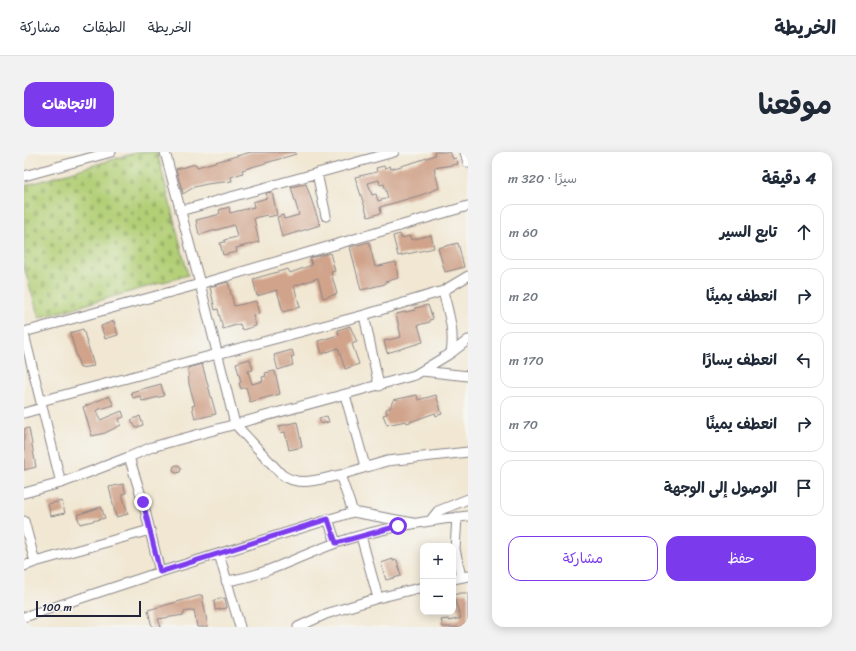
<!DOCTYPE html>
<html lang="ar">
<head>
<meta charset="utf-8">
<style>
  body { margin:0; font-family:Sriracha,"Playpen Sans Arabic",sans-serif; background:#f2f2f3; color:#1f2937; direction:rtl }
  .controls { position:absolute; right:12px; bottom:12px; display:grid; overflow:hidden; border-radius:8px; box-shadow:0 2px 10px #0003 }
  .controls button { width:36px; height:36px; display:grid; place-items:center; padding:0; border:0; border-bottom:1px solid #e0e1e3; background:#fff; color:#1f2937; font:20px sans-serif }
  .scale { position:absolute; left:12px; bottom:10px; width:105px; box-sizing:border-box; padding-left:4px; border:2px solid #22223b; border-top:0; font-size:11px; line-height:14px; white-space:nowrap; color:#22223b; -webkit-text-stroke:3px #f6f6f2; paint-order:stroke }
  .stop { position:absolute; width:12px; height:12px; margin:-9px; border:3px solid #7c3aed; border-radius:50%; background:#fff }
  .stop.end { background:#7c3aed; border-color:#fff; box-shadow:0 1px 4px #0008 }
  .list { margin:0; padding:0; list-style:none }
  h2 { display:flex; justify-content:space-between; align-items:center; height:52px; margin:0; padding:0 16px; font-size:17px }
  h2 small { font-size:13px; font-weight:400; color:#747a83 }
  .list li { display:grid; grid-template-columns:26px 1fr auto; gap:12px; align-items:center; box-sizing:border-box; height:56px; margin:0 8px 8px; padding:0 8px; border:1px solid #e0e1e3; border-radius:12px }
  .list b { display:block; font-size:15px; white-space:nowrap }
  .list em { font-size:13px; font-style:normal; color:#747a83 }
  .actions { display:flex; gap:8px; padding:12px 16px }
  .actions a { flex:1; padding:9px 0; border:1px solid #7c3aed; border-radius:12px; text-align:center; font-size:14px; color:#7c3aed }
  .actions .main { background:#7c3aed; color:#fff }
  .icon { flex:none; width:22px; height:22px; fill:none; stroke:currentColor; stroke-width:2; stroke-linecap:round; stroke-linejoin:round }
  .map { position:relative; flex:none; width:444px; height:475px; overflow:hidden; direction:ltr; border-radius:12px }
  header { display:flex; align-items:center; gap:24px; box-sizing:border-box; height:56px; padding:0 20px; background:#fff; border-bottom:1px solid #e0e1e3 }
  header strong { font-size:19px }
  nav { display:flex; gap:22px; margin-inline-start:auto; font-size:14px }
  .intro { display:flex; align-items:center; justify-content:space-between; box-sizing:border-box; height:96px; padding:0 24px }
  h1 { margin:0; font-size:28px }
  .button { padding:10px 18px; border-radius:12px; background:#7c3aed; color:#fff; font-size:14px; font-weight:700 }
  main { display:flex; gap:24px; padding:0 24px }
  aside { flex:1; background:#fff; border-radius:12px; box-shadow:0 2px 10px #0003 }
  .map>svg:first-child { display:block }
  .cemetery { fill:url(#cemetery-stones); stroke:#6a7858 }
  .building { fill:#d0a38a; fill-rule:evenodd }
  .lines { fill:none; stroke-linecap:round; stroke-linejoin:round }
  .minor-casing { stroke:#8a8486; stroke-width:11 }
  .minor { stroke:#fff; stroke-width:9 }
  .route { stroke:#7c3aed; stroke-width:5 }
</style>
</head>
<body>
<header>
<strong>الخريطة</strong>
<nav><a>الخريطة</a><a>الطبقات</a><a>مشاركة</a></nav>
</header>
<div class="intro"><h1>موقعنا</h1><a class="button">الاتجاهات</a></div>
<main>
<aside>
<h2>4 دقيقة<small>سيرًا · 320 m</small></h2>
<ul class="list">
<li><svg class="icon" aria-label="ahead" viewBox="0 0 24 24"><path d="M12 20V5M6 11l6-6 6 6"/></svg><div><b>تابع السير</b></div><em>60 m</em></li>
<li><svg class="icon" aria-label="right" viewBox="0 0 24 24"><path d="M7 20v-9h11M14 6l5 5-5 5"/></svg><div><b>انعطف يمينًا</b></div><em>20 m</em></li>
<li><svg class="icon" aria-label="left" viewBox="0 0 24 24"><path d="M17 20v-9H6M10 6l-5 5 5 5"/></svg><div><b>انعطف يسارًا</b></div><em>170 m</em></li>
<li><svg class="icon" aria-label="right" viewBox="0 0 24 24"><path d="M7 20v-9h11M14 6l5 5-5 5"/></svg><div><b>انعطف يمينًا</b></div><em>70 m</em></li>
<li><svg class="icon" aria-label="arrive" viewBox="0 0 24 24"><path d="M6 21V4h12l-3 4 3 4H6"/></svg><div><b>الوصول إلى الوجهة</b></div></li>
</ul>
<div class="actions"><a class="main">حفظ</a><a>مشاركة</a></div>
</aside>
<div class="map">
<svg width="444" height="475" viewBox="0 0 444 475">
  <defs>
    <pattern id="cemetery-stones" width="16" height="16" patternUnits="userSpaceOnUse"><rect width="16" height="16" fill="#b2cf76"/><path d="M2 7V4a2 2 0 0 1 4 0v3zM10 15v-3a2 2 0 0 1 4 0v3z" fill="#99b167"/></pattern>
  </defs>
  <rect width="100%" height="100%" fill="#f6f6f2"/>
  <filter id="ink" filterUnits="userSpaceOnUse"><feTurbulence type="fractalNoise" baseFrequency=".025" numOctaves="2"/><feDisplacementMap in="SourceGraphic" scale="8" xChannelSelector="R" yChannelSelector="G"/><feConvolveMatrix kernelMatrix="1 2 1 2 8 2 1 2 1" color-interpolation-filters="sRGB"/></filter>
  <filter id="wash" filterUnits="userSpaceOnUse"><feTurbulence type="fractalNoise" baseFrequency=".012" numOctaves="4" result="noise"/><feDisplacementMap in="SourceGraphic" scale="16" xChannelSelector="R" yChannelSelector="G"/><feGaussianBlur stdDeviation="0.9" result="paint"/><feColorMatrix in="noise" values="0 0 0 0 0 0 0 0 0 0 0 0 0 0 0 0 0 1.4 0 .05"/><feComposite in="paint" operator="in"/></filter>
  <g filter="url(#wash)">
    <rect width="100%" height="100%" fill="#f1e7d2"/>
    <path class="cemetery" d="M114 0H133L164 123 15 166 0 115V34Z"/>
    <g id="blocks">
      <path class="building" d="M227 0H271L272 2 218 18 219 21 207 25 208 29 183 32 170 35 159 42 152 17 172 12 173 15Z
        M410 0H426L429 7 432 6 434 12 410 16 415 36 397 43 356 55 357 61 344 65 331 25 353 20 352 16 360 14 361 16 366 14 367 17 394 9 411 3ZM355 28 356 33 360 32 364 46 354 49 352 42 348 43 344 31Z
        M282 32 296 73 258 85 253 65 259 63 260 67 275 63 267 35Z
        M248 40 253 63 244 65 243 63 230 66 235 90 212 96 213 100 199 103 196 91 201 90 200 88 213 85 210 73 175 83 172 68 193 63 196 61 195 58 205 55 206 61 230 55 229 50 243 46 242 41Z
        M376 82 377 86 386 84 387 88 407 83 410 96 374 104 369 84Z
        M345 90 351 115 372 110 374 126 361 130V132L337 138 326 95Z
        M434 91 440 115 421 120 414 96Z
        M306 101 311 119 307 120 313 142 299 146 294 126 270 134 276 155 259 160 253 138 233 144 229 127 264 117 266 121 288 113 286 106Z
        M204 130 210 154 232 149 235 162 229 163 232 174 218 178 216 172 199 177 194 157 191 158 186 135Z
        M404 153 409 167 405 168 406 170 394 173 399 190 363 201 360 189 377 185 372 162 391 158V156Z
        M90 169 94 183 81 187 77 174Z
        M326 174 333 190 328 192 335 212 321 217 314 196 298 202 294 189 315 183 314 178Z
        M59 177 70 214 56 216 46 181Z
        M268 198 270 204 267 205 269 213 254 218 250 203Z
        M226 207 229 218 224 219 228 232 239 229 238 225 242 224 241 221 251 219 256 242 226 250 222 235 217 237 215 231 217 230 212 211Z
        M178 212 192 262 171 267 168 254 171 253 165 232 164 216Z
        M137 232 140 244 118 249 116 244 109 246 107 240Z
        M393 243 394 248 412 243 418 262 412 264 411 261 383 271 382 269 363 273 359 263 363 262 362 257 366 256 369 248Z
        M85 244 90 253 73 258 76 268 98 259 100 265 95 267 97 273 81 281 68 284 59 255Z
        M116 264 119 273 112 276 107 268Z
        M303 264 305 270 297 272 295 266Z
        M273 270 278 295 265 298 261 280 257 281 255 274Z
        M5 276 12 315 0 318V277Z
        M149 317a4 4 0 1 1 8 0a4 4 0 1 1-8 0Z
        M99 332 102 341 98 342 104 362 92 365 85 335Z
        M38 349 41 361 27 364 24 352Z
        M77 355 81 366 56 372 53 363Z
        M369 407V409L373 408 377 424 362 428 357 411Z
        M437 441H444V475H419L417 468 424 467 425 469 437 466 429 443Z
        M178 443 184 475H173L170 458 160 460V463L134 467 137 475H128L124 458Z
        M201 446 203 456 191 458 190 448Z"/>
    </g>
  </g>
  <g filter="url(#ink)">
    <use href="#blocks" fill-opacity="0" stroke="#8a8486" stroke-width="1"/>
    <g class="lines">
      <g class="minor-casing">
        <path id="minor" d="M141 0 176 132 211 272 257 322C275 336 295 327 316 323L329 360
          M441 0 444 11
          M293 21 302 64
          M0 24 87 0
          M156 59 370 0
          M340 163 355 234
          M0 180 176 132 444 54
          M0 182 37 331
          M427 201 444 188
          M398 219 444 224
          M321 243 341 314
          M17 249 340 163 419 139
          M0 261 18 256
          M316 323 363 309 444 300
          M0 341 37 331 105 305
          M433 365 431 397 437 425
          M304 367 312 391
          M0 369 11 410 126 378
          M406 369 414 359 444 347
          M337 384 354 446 399 435
          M195 402 216 475
          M0 414 11 410
          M136 420 119 350 105 305 128 295 391 223 427 201C431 179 424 160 419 139L444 124
          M429 427 444 424
          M202 429C241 424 275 404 312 391 355 376 399 369 444 364
          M0 465 136 420 329 360 389 371
          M274 475 302 462 354 446"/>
      </g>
      <use href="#minor" class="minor"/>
    </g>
  </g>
  <g class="lines" filter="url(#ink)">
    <path class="route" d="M119 350 136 420 304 367 312 391 374 374"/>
  </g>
</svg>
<div class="controls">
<button>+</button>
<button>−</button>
</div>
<div class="scale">100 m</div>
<div class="stop" style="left:374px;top:374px"></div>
<div class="stop end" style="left:119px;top:350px"></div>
</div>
</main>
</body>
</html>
